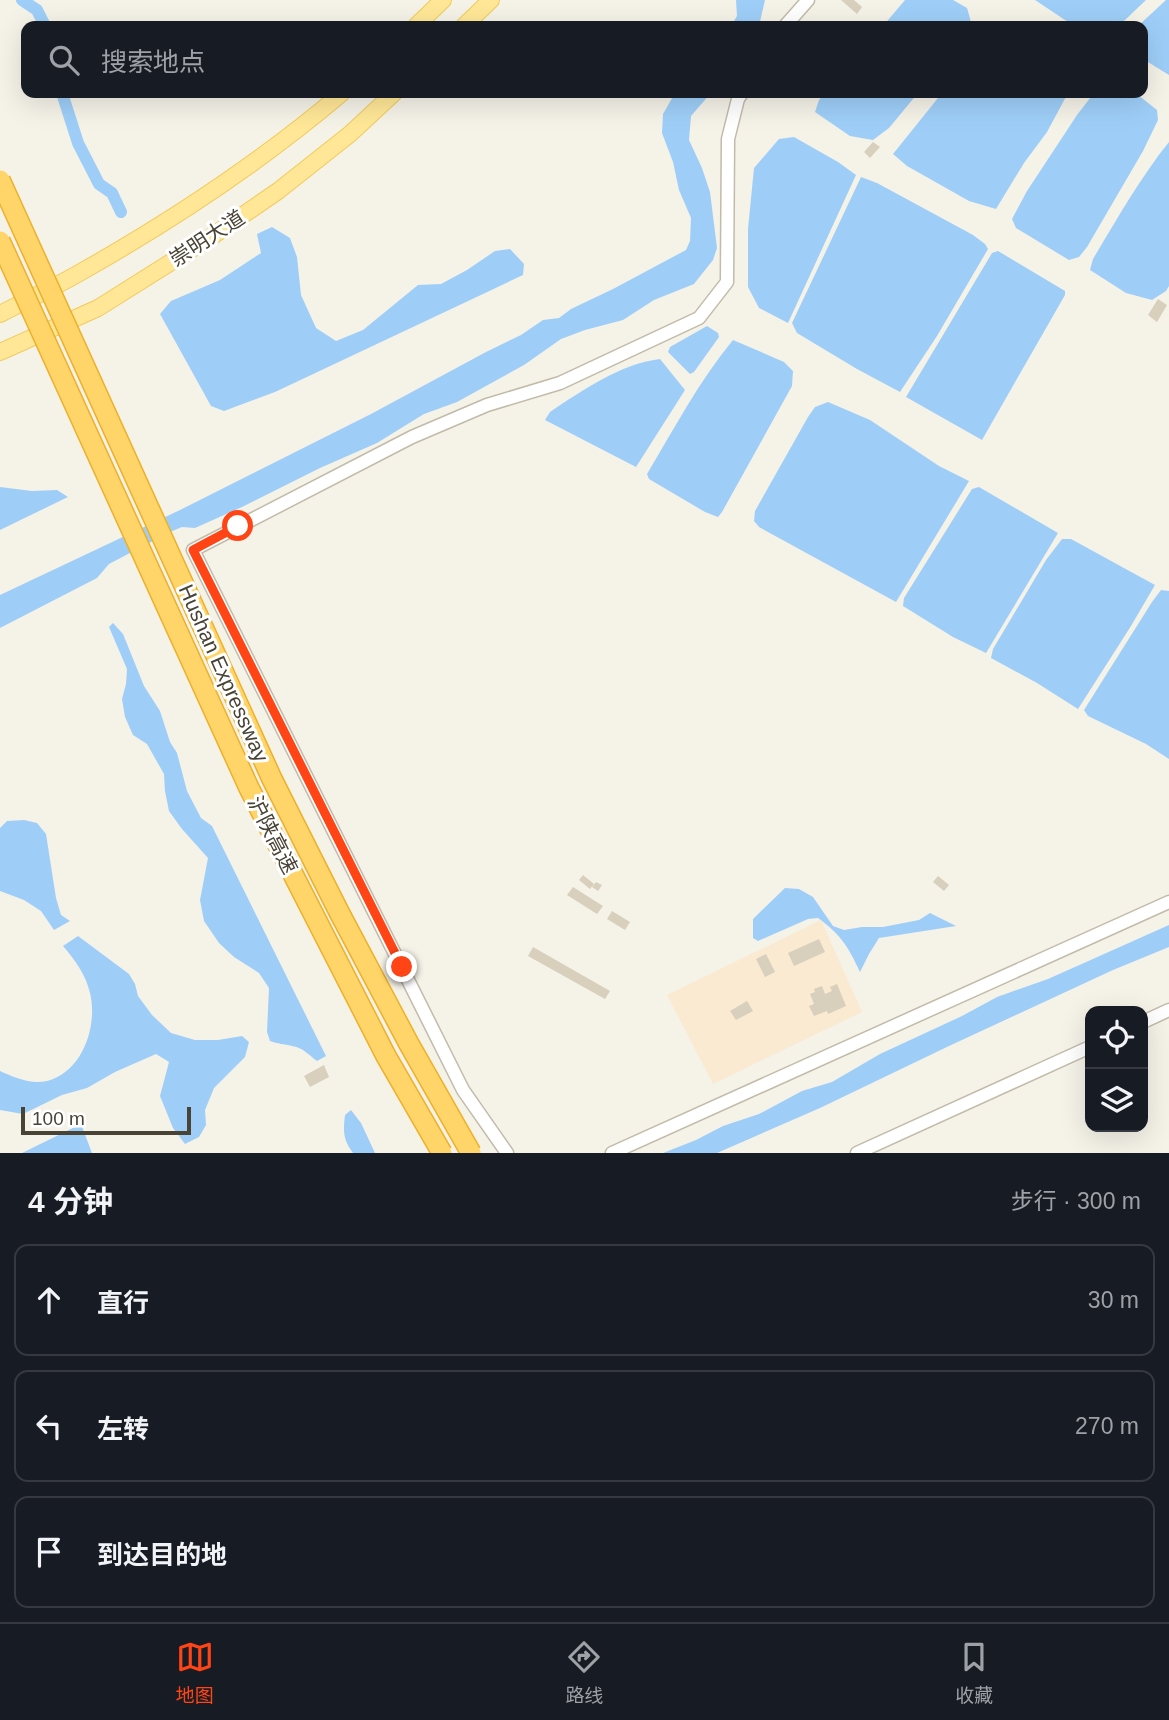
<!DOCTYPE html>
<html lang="zh">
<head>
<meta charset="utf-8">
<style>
  body { margin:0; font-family:Helvetica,"Noto Sans SC",sans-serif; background:#20242c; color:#f1f3f6 }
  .controls { position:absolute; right:21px; bottom:21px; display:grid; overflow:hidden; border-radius:14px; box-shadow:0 7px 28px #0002 }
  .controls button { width:63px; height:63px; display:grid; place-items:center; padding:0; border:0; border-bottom:2px solid #363941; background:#171b24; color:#f1f3f6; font:35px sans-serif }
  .scale { position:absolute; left:21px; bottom:18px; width:170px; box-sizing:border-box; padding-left:7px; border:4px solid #494335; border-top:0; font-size:19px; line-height:24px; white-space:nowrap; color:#494335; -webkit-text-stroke:5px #fff; paint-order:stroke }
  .stop { position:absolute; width:21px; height:21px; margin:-16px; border:5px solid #ff4515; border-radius:50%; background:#fff }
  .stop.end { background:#ff4515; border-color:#fff; box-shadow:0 2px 7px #0008 }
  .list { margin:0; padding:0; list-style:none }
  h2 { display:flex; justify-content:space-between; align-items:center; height:91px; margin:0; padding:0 28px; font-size:30px }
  h2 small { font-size:23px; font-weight:400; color:#9ea1a6 }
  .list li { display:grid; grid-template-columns:46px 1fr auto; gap:21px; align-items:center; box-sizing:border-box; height:112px; margin:0 14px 14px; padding:0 14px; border:2px solid #363941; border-radius:14px }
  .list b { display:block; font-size:26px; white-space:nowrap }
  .list em { font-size:23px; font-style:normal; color:#9ea1a6 }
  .icon { flex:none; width:38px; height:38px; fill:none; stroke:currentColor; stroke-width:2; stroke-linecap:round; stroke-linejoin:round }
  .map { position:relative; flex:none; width:1169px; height:1153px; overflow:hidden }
  .search { position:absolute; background:#171b24; box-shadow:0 7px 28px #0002; left:21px; right:21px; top:21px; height:77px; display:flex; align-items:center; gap:18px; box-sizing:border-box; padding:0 24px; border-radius:14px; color:#9ea1a6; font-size:26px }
  .sheet { height:469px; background:#171b24 }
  nav { display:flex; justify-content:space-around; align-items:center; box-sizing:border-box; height:98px; border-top:2px solid #363941; background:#171b24; font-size:19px; color:#9ea1a6 }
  nav a { display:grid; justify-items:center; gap:4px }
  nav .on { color:#ff4515 }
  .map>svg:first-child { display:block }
  .commercial { fill:#f9ead1 }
  .water { fill:#9ecef8 }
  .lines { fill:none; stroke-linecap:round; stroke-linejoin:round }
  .canal { stroke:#9ecef8; stroke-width:12 }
  .building { fill:#d8cfbc }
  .minor-casing { stroke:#c2bba9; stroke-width:15 }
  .major-casing { stroke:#f0cb5b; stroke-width:18 }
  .minor { stroke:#fff; stroke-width:12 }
  .major { stroke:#ffe797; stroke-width:16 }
  .highway-bridge-casing { stroke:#edb02a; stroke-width:22; stroke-linecap:butt }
  .highway-bridge { stroke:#ffd569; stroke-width:19 }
  .route { stroke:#ff4515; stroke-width:9 }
  .labels { text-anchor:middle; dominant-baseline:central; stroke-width:6; stroke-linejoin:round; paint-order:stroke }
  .street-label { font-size:21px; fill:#494335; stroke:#fff }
</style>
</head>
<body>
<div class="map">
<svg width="1169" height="1153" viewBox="0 0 1169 1153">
  <rect width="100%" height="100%" fill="#f5f2e8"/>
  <path class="commercial" d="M821 920 862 1012 713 1084 667 995Z"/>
  <path class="water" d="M736 0H765L759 26H731L737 16Z
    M905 0H953L967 8 971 22 967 26H883Z
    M1035 0H1146L1125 20 1116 26H1074Z
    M1166 0H1169V75L1143 59V26H1138Z
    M675 93H711L691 116 689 140 702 168 710 192 717 248 713 260 694 284 654 300 623 320 585 330 561 339 524 365 457 402 424 414 377 443 320 468 242 507 195 528 182 527 170 532 109 564 97 578 0 628V595L180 510 371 414 486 352 521 335 543 320 559 318 571 309 613 289 686 250 690 241 691 218 679 190 673 162 662 133 663 114Z
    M825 93H918L889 128 873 140 850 136 815 112 819 100Z
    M942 93H1068L1047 132 1024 163 996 209 969 201 907 166 893 154Z
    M1094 93H1133L1138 95 1157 110 1158 120 1143 151 1087 247 1079 257 1069 260 1016 228 1012 219 1027 191 1077 115Z
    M794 137 838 162 856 175 788 323 759 308 748 287V229L754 168 779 139Z
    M1169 142V286L1166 291 1152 300 1126 293 1090 270 1093 259C1117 219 1140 178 1169 142Z
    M861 177 877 183 973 235 985 244 988 249 937 336 900 392 857 369 797 333 792 323Z
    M272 227 290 238 297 257 301 295 316 328 336 341 363 330 418 285 441 284 467 270 495 251 510 249 524 264 523 275 275 392 224 411 211 406 160 314 171 301 220 280 261 253 257 234Z
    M998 251 1065 291V295L982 440 906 397 992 253Z
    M707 326 718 333 719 337 694 372 690 374 668 352 670 347Z
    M733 340 784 362 793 371 792 386 722 512 718 517 705 512 649 479 647 474C674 429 699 381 733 340Z
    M660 359 685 390 636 467 545 420 550 412C583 390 620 364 660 359Z
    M828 402 870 420 939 466 969 481 896 602 759 527 754 521 755 511 808 417 815 407Z
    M0 487 32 491 57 490 68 497 0 530Z
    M979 487 1058 533 986 653 953 637 903 606 904 598 972 489Z
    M1062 539H1071L1155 585 1131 626 1078 709 1037 683 991 658 993 649 1046 560Z
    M1161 590 1169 591V759L1146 744 1088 716 1084 710 1152 602Z
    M113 623 123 634 144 686 160 711 170 742 177 753 187 791 201 818 212 826 326 1056 317 1061C309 1055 302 1047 292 1046 284 1044 278 1044 270 1041L267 1032 269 988 259 973 234 957 219 943 204 921 200 900 208 858 182 829 169 811 165 791 164 774 147 744 133 735 125 717 122 699 126 684 127 669 109 627Z
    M24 820 37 823 46 834 56 898 61 915 70 921 54 930 41 911 24 900 0 891V828L7 821Z
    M785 888 799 889 813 897 833 926 844 930 862 927H883L919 920 930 913 956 926 879 938 869 954 860 972C848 946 841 935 818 918L808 919 758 941 753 938V919Z
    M1169 925V947L1113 970 949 1046 820 1108 717 1153H663L696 1140 723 1126 759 1114 802 1091 832 1082 880 1054 962 1016 997 997 1048 979Z
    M78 936 129 974 135 984 138 996 152 1015 171 1033 195 1040H218L242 1036 249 1042 245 1057 214 1088 205 1110 206 1125 199 1137 185 1144 173 1128 160 1096 169 1062 156 1054 115 1072 87 1088 62 1095 23 1114 0 1110V1071C14 1077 30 1085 47 1081 83 1072 98 1025 90 993 86 975 75 960 63 946Z
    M351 1110 361 1123 375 1153H353C343 1139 343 1132 345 1115Z
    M81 1124 92 1153H22Z"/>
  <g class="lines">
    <path class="canal" d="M22 0 37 10 45 26
      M62 93 78 143 99 184 112 193 121 212"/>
  </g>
  <path class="building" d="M841 0H854L862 7 857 14Z
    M873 142 880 147 870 158 864 152Z
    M1158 299 1167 305 1157 322 1148 315Z
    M583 875 594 884 590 889 579 880Z
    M938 876 949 885 944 891 933 882Z
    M596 882 602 885 598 891 592 887Z
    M573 887 603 906 597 914 567 895Z
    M612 911 630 922 625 930 607 919Z
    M819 939 825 952 794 966 788 953Z
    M533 947 610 991 605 999 528 956Z
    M766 954 775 972 765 977 756 959Z
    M837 984 846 1006 828 1014 827 1011 814 1016 809 1006 814 1004 810 994 815 992 814 989 822 986 825 994 832 991 830 987Z
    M747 1001 753 1011 736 1020 730 1011Z
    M324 1065 329 1077 310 1087 304 1076Z"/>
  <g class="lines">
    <g class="minor-casing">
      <path id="minor" d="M785 26 808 0
        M1143 1022 1169 1010
        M507 1153 463 1090 193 550 412 437 487 405 560 383 699 318 727 282 728 139 738 99 742 93
        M612 1153 1169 902
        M857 1153 1090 1047"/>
    </g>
    <g class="major-casing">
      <path id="major" d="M416 26 443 0
        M464 26 491 0
        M0 314C27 300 55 287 81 272 173 220 262 161 342 93
        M0 352 98 308 211 237 278 191 350 134 394 93"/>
    </g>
    <use href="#minor" class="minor"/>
    <use href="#major" class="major"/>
    <g class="highway-bridge-casing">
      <path id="highway-bridge" d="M0 180 272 779 339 912 409 1044 471 1153
        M0 241 249 788 386 1056 442 1153"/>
    </g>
    <use href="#highway-bridge" class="highway-bridge"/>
  </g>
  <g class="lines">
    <path class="route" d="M238 526 193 550 402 967"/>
  </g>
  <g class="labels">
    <g class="street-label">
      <text transform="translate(207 238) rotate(-33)">崇明大道</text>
      <text transform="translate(224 673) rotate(66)">Hushan Expressway</text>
      <text transform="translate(273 835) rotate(63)">沪陕高速</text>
    </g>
  </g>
</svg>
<div class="controls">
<button><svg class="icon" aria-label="locate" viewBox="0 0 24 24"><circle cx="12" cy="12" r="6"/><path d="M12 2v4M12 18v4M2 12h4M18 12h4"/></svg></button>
<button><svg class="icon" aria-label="layers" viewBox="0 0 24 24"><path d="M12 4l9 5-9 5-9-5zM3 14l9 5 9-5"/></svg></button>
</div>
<div class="scale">100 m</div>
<div class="stop" style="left:238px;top:526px"></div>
<div class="stop end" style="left:402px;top:967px"></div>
<div class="search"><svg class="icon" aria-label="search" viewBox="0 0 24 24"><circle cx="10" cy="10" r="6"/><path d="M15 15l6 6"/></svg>搜索地点</div>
</div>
<section class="sheet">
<h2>4 分钟<small>步行 · 300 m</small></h2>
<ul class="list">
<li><svg class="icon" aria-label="ahead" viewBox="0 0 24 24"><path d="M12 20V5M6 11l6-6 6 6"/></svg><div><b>直行</b></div><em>30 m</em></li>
<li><svg class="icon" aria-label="left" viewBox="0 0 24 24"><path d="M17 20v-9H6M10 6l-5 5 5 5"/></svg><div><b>左转</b></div><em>270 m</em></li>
<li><svg class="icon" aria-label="arrive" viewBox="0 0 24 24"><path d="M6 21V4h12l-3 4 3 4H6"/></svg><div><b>到达目的地</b></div></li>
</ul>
</section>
<nav>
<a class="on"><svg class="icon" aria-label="map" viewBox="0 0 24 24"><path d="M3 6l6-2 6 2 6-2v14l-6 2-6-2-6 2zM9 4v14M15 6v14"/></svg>地图</a>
<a><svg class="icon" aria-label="directions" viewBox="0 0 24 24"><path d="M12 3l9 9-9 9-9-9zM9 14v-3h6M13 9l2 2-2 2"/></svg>路线</a>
<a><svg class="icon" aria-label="saved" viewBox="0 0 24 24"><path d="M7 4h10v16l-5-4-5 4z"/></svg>收藏</a>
</nav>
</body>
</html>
